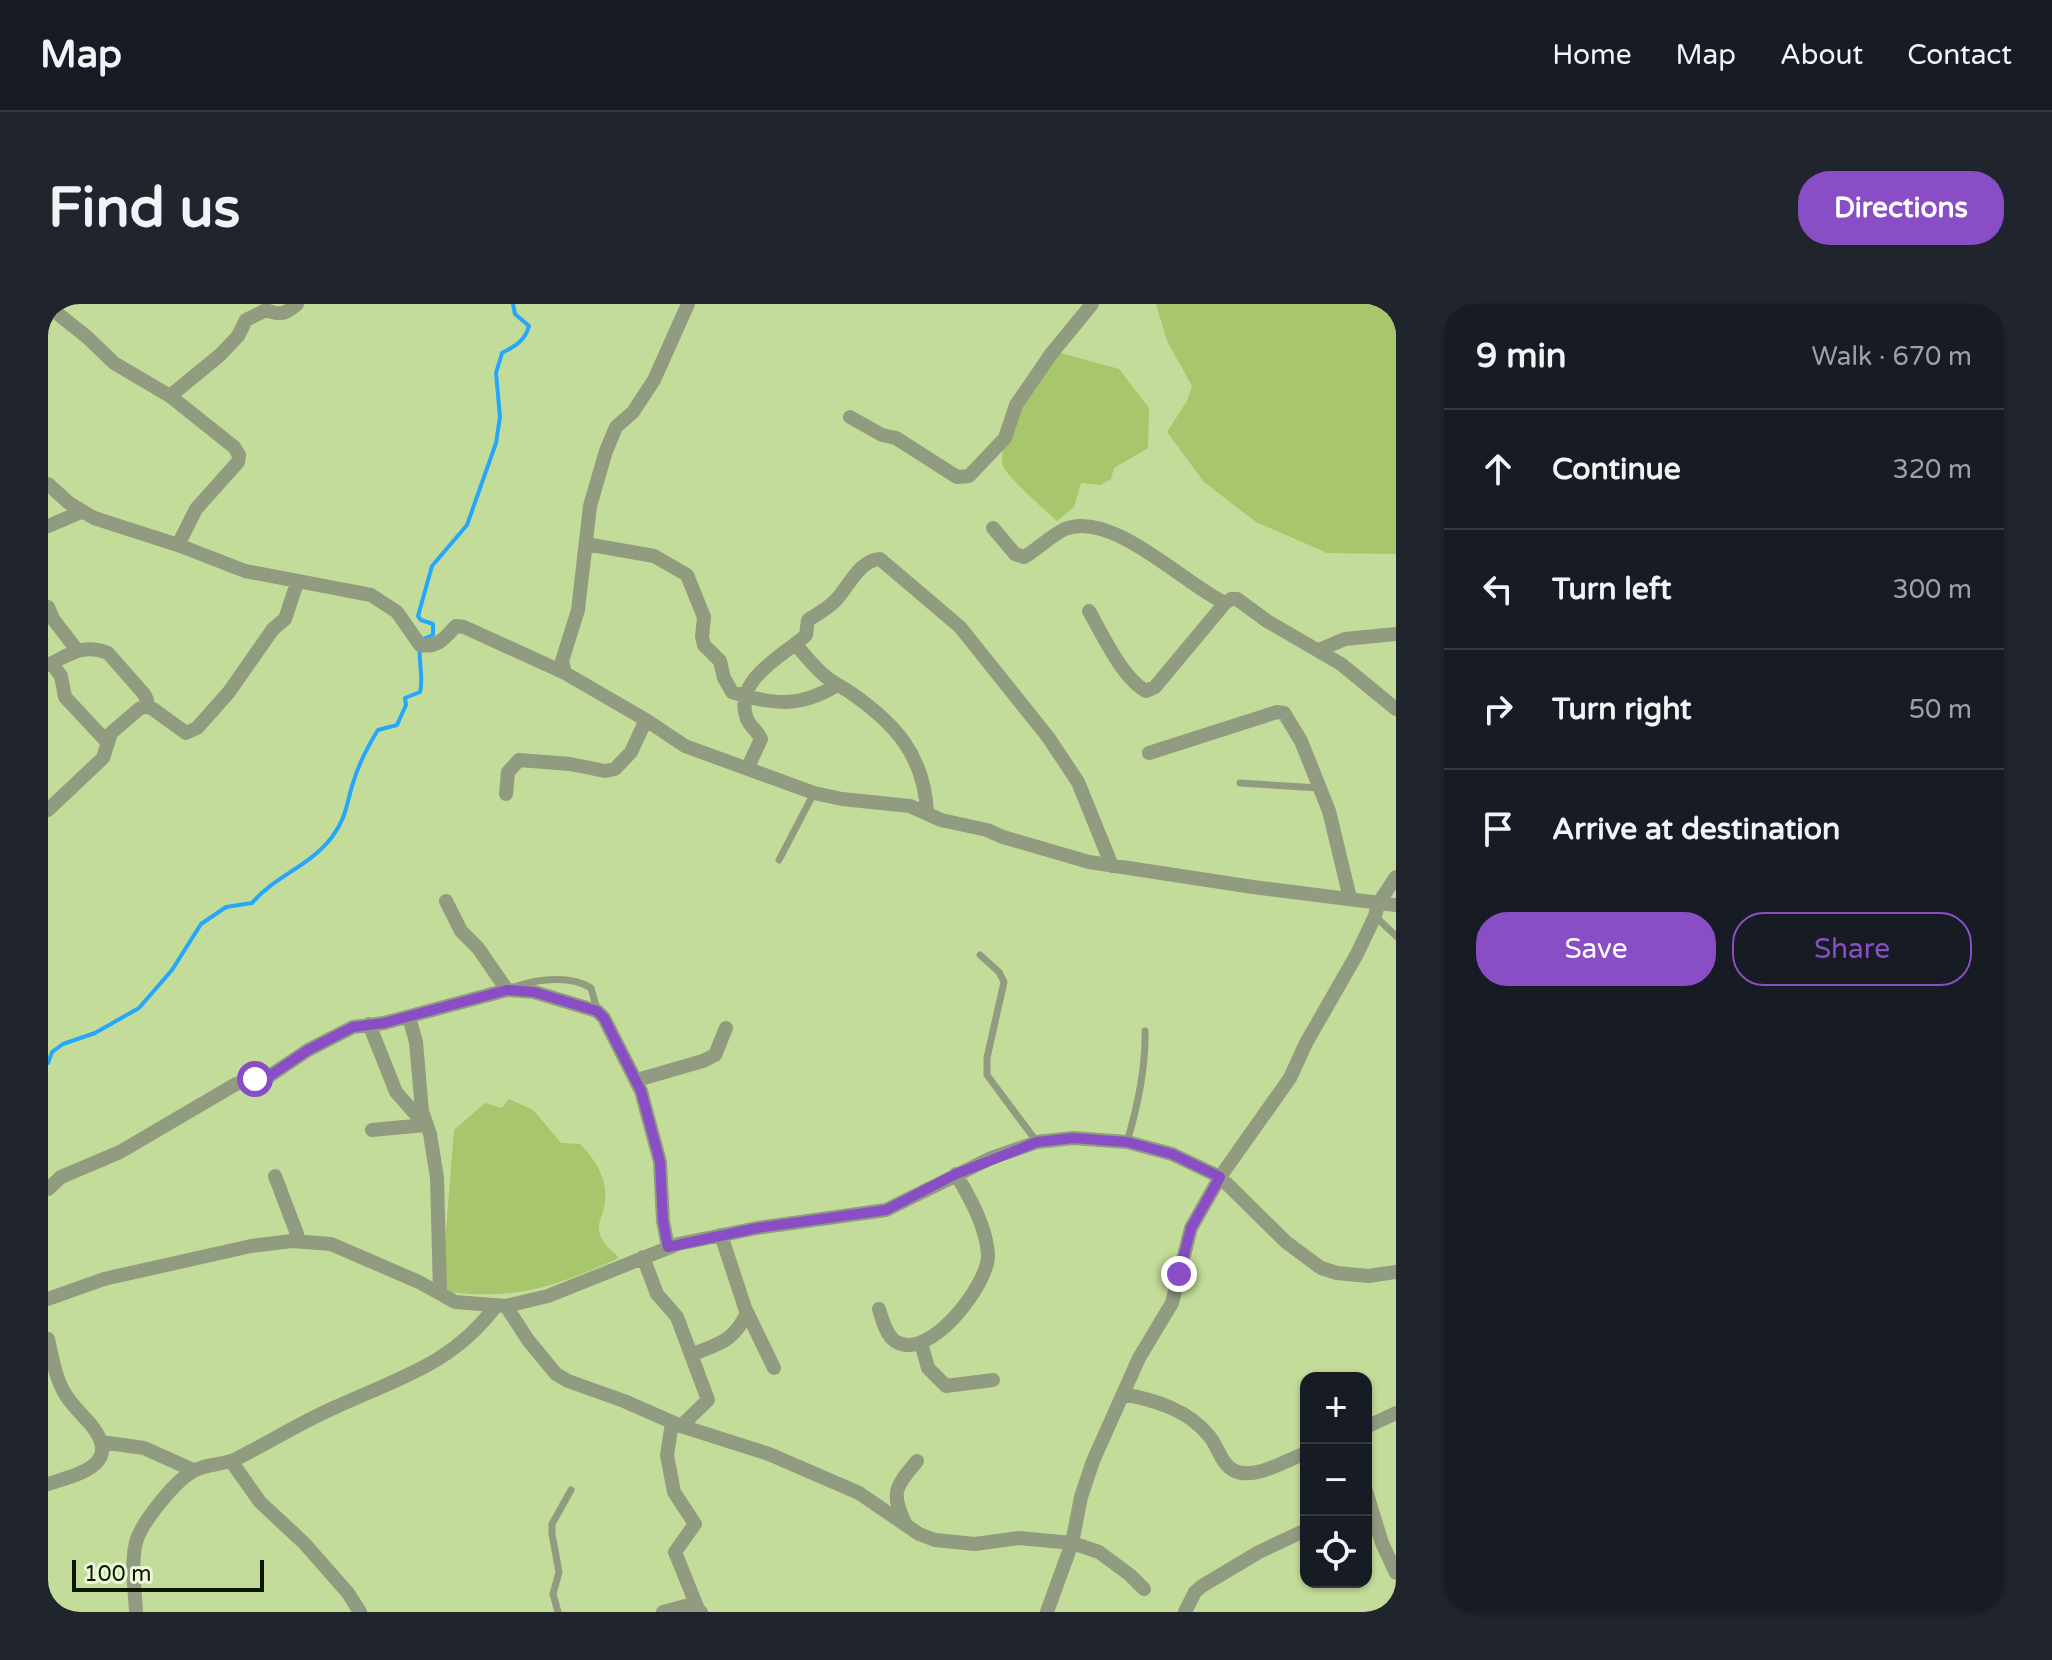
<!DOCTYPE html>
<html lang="en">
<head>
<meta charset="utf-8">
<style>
  body { margin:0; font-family:"Varela Round",sans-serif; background:#20242c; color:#f1f3f6 }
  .controls { position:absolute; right:24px; bottom:24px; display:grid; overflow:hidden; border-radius:16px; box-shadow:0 2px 6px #0004 }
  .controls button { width:72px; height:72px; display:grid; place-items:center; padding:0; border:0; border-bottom:2px solid #363941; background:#171b24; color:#f1f3f6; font:40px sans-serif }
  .scale { position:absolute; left:24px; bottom:20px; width:192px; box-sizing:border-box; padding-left:8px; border:4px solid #0e1500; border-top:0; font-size:22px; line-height:28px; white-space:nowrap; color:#0e1500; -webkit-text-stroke:6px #ebf8d7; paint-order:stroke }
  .stop { position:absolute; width:24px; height:24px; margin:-18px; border:6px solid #894ec5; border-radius:50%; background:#fff }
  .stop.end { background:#894ec5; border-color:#fff; box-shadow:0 2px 8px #0008 }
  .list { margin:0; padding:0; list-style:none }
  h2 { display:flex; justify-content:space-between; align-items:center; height:104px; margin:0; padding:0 32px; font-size:34px }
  h2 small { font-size:26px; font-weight:400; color:#9ea1a6 }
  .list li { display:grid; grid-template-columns:52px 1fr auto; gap:24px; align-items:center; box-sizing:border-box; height:120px; padding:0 32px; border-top:2px solid #363941 }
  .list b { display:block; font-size:30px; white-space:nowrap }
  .list em { font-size:26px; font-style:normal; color:#9ea1a6 }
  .actions { display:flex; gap:16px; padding:24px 32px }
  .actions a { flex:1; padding:18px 0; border:2px solid #894ec5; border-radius:32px; text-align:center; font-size:28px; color:#894ec5 }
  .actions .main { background:#894ec5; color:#fff }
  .icon { flex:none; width:44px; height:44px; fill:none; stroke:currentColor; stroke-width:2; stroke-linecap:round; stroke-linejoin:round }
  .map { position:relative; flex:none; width:1348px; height:1308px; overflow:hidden; border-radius:32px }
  header { display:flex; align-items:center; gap:48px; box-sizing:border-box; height:112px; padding:0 40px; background:#171b24; border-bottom:2px solid #363941 }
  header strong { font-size:38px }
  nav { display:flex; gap:44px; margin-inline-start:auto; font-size:28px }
  .intro { display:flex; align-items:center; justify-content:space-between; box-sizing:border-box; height:192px; padding:0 48px }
  h1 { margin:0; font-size:56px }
  .button { padding:20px 36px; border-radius:32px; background:#894ec5; color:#fff; font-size:28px; font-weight:700 }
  main { display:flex; gap:48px; padding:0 48px }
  aside { flex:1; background:#171b24; border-radius:32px; box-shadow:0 2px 6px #0004 }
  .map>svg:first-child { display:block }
  .green { fill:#a8c66b }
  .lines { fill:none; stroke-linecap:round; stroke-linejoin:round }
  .stream { stroke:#26a7fb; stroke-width:4 }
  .lane { stroke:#919b80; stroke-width:7 }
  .street { stroke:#919b80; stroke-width:14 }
  .route { stroke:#894ec5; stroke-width:10 }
</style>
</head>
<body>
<header>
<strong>Map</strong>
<nav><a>Home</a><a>Map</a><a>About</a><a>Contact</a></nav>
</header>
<div class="intro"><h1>Find us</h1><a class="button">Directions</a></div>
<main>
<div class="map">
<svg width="1348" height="1308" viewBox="0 0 1348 1308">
  <rect width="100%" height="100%" fill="#c4dc99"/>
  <path class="green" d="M1108 0H1348V250L1279 249 1208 218 1156 178 1119 128 1139 97 1144 82 1119 37Z
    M1009 48 1071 65 1101 104 1100 144 1066 164 1063 175 1053 181 1033 179 1026 203 1009 217C997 206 963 176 956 164 943 139 995 69 1009 48Z
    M461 795 485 806 513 839 532 840C547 856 560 874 557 898 556 911 546 921 554 935 557 942 566 948 571 954 506 983 470 996 398 988L397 939 406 826 437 799 454 804Z"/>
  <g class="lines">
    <path class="stream" d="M375 335 385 331V320L373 316 370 312 384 262 419 221 448 139 452 113 448 69 454 49C467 42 477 37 481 22L467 10 465 0
      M0 759 4 748 15 740 47 729 91 704 124 666 153 620 178 603 204 599C227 572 262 562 284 533 300 511 298 499 306 476 312 457 320 442 330 426L349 421 358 401 357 394 372 388C376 373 370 358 372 342"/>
    <path class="lane" d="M1192 479 1271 484
      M731 556 766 489
      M1327 612 1348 632
      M932 651 951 668 956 678 939 754V771L989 838
      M469 682C491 675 523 671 543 684L549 705
      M1079 838C1090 801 1098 765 1097 727
      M510 1308 505 1290 511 1268 504 1230V1220L523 1186"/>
    <path class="street" d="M640 0 606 76 585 108 568 123 558 147 542 202 530 306 514 357 517 369 598 416 637 442 766 489 794 495 862 502 893 516 939 526 955 533 1041 558 1205 583 1348 601
      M0 2 39 33 66 59 122 92 186 143 191 151 190 158 148 205 130 241
      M122 92 172 51 190 32 198 16 218 6C233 12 237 10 249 0
      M802 113 834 131 848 134 909 173 921 172 957 134 968 101 1003 50 1044 0
      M0 180 21 199 46 214 130 241 197 267 323 291 349 308 372 341C391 344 396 334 408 322L416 323 517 369
      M0 222 33 208
      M945 224 967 250 976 253C990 245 1002 232 1017 225 1064 206 1136 280 1177 299
      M538 240 606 252 639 271 656 313 654 333 656 341 672 357 676 374 684 388C725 401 752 404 789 381
      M0 303 5 315 29 346
      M1041 307C1054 330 1075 375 1098 387L1107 383 1177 299 1183 295H1189L1219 317 1293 360 1348 405
      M748 341C757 351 766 363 777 372 785 379 795 383 803 389 848 420 876 452 879 508
      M1271 346 1297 335 1348 330
      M4 360 13 372 17 393 59 438
      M0 361C21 351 34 339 60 349L96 390 99 396 98 402
      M1101 449 1229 408 1236 409 1253 437 1281 507 1302 594
      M700 463 713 435C710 427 702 423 699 415 684 375 736 352 758 331L760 316C769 310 779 305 787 297 800 284 811 256 832 255L912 323 1000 433 1030 478 1064 562
      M458 490 460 468 471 456 522 460 557 467 567 465 583 448 598 416
      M0 506 55 454 63 429 91 405 98 402 105 405 138 429 149 424 181 388 225 325 237 315 249 279
      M398 597 413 627 430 644 459 686
      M361 713 368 738 374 807 382 830 389 874 392 988
      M321 720 348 788 377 821
      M589 776 655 757 667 751 678 724
      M324 826 377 821
      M227 872 249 930 244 937
      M0 885 13 873 72 848 188 780 220 773 260 746 305 723 336 719 459 686 486 688 549 707 556 714 593 787 612 858 615 917 620 943
      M673 931 697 1004 726 1064
      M595 953 609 990 629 1013 660 1096 633 1122
      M0 995 56 975 203 942 244 937 283 940 371 978 407 998 458 1002 500 992 630 940 709 924 838 906 943 854 989 838 1025 834 1079 838 1124 850 1172 873 1238 938 1273 964 1289 969 1320 972 1348 968
      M458 1002 480 1036 508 1070 520 1077 576 1097 633 1122 721 1150 811 1189 871 1230 887 1236 927 1240 971 1234 1024 1239 1051 1248 1082 1271 1096 1285
      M831 1005C834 1015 838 1031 847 1037 880 1060 942 979 940 950 938 922 922 894 908 870
      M0 1035C4 1053 7 1072 16 1088 23 1101 35 1111 44 1122 75 1162 27 1171 0 1180
      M873 1039 880 1064 898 1082 945 1076
      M643 1051C672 1039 685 1038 699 1009
      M1075 1090C1107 1096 1141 1106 1162 1133 1170 1143 1174 1162 1187 1167 1207 1176 1239 1156 1258 1149
      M624 1119 619 1151 626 1188 647 1220 627 1248 650 1305
      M1318 1123 1348 1109
      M53 1138 96 1144 145 1166
      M183 1157 212 1198 256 1239 300 1289 312 1308
      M1318 1187 1334 1239 1348 1269
      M858 1221C842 1188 847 1184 869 1157
      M88 1308C87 1285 82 1257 89 1235 96 1216 125 1180 142 1169 156 1159 173 1162 188 1155 222 1138 255 1117 290 1102 353 1073 404 1060 447 1003
      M615 1308 641 1301 653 1308
      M999 1308 1024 1239 1033 1193 1045 1157 1091 1054 1124 999 1143 924 1172 873 1242 774 1258 739 1309 650 1327 612 1330 600 1348 573
      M1137 1308 1147 1288 1154 1282 1211 1248 1258 1226"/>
  </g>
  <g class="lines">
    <path class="route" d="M207 775 220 773 260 746 305 723 336 719 459 686 486 688 549 707 556 714 593 787 612 858 615 917 620 943 709 924 838 906 908 870 989 838 1025 834 1079 838 1124 850 1172 873 1143 924 1131 970"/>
  </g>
</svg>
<div class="controls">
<button>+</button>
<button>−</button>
<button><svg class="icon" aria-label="locate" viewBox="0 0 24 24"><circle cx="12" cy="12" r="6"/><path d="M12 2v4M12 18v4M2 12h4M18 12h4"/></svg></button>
</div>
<div class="scale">100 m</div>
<div class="stop" style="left:207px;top:775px"></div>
<div class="stop end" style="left:1131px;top:970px"></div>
</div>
<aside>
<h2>9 min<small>Walk · 670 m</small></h2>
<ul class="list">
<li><svg class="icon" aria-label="ahead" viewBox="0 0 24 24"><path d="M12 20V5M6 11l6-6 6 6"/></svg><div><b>Continue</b></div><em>320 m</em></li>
<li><svg class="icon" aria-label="left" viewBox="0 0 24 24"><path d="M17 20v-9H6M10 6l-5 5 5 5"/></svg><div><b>Turn left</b></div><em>300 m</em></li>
<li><svg class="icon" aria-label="right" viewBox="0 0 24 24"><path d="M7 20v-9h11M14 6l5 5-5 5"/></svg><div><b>Turn right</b></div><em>50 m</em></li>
<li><svg class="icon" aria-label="arrive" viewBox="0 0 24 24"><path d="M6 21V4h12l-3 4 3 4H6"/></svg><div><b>Arrive at destination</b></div></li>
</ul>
<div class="actions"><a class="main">Save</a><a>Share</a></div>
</aside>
</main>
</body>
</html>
